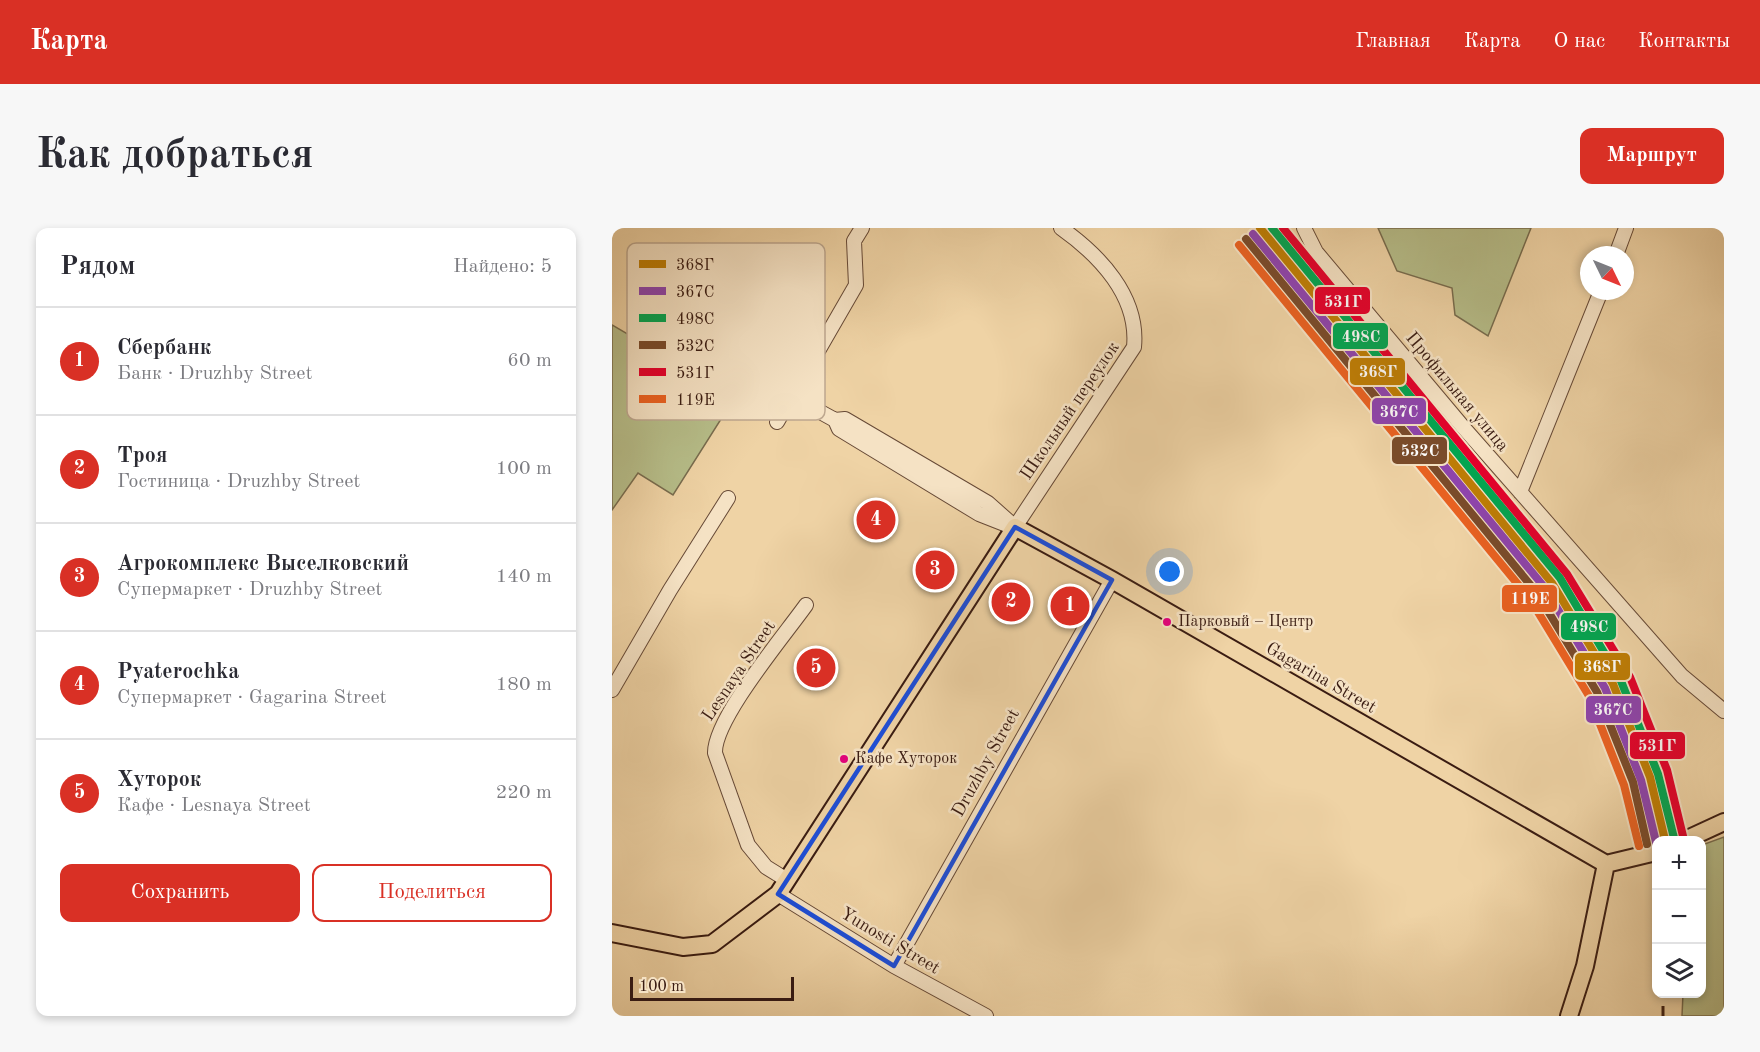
<!DOCTYPE html>
<html lang="ru">
<head>
<meta charset="utf-8">
<style>
  body { margin:0; font-family:"Old Standard TT",serif; background:#f7f7f7; color:#2b2b33 }
  .controls { position:absolute; right:18px; bottom:18px; display:grid; overflow:hidden; border-radius:12px; box-shadow:0 3px 9px #0003 }
  .controls button { width:54px; height:54px; display:grid; place-items:center; padding:0; border:0; border-bottom:2px solid #e1e1e2; background:#fff; color:#2b2b33; font:30px sans-serif }
  .compass { position:absolute; left:968px; top:18px; width:54px; height:54px; border-radius:50%; background:#fff; box-shadow:0 3px 9px #0003; rotate:133deg }
  .scale { position:absolute; left:18px; bottom:15px; width:164px; box-sizing:border-box; padding-left:6px; border:3px solid #3a1c12; border-top:0; font-size:16px; line-height:21px; white-space:nowrap; color:#3a1c12; -webkit-text-stroke:4px #f5e2c4; paint-order:stroke }
  .you { position:absolute; left:558px; top:344px; width:21px; height:21px; margin:-15px; border:4px solid #fff; border-radius:50%; background:#1a73e8; box-shadow:0 0 0 9px #1a73e833 }
  .badge { display:grid; place-items:center; width:39px; height:39px; border-radius:50%; background:#d93025; color:#fff; font-size:20px; font-weight:700 }
  .pin { position:absolute; translate:-50% -50%; border:3px solid #fff; box-shadow:0 2px 6px #0006 }
  .list { margin:0; padding:0; list-style:none }
  h2 { display:flex; justify-content:space-between; align-items:center; height:78px; margin:0; padding:0 24px; font-size:26px }
  h2 small { font-size:20px; font-weight:400; color:#7c7c81 }
  .list li { display:grid; grid-template-columns:39px 1fr auto; gap:18px; align-items:center; box-sizing:border-box; height:108px; padding:0 24px; border-top:2px solid #e1e1e2 }
  .list b { display:block; font-size:22px; white-space:nowrap }
  .list p { margin:0; font-size:20px; white-space:nowrap; color:#7c7c81 }
  .list em { font-size:20px; font-style:normal; color:#7c7c81 }
  .actions { display:flex; gap:12px; padding:18px 24px }
  .actions a { flex:1; padding:14px 0; border:2px solid #d93025; border-radius:12px; text-align:center; font-size:21px; color:#d93025 }
  .actions .main { background:#d93025; color:#fff }
  .icon { flex:none; width:33px; height:33px; fill:none; stroke:currentColor; stroke-width:2; stroke-linecap:round; stroke-linejoin:round }
  .map { position:relative; flex:none; width:1112px; height:788px; overflow:hidden; border-radius:12px }
  header { display:flex; align-items:center; gap:36px; box-sizing:border-box; height:84px; padding:0 30px; background:#d93025; color:#fff }
  header strong { font-size:28px }
  nav { display:flex; gap:33px; margin-inline-start:auto; font-size:21px }
  .intro { display:flex; align-items:center; justify-content:space-between; box-sizing:border-box; height:144px; padding:0 36px }
  h1 { margin:0; font-size:42px }
  .button { padding:15px 27px; border-radius:12px; background:#d93025; color:#fff; font-size:21px; font-weight:700 }
  main { display:flex; gap:36px; padding:0 36px }
  aside { flex:1; background:#fff; border-radius:12px; box-shadow:0 3px 9px #0003 }
  .map>svg:first-child { display:block }
  .green { fill:#b6bd89; stroke:#786c4e; stroke-width:1.5 }
  .lines { fill:none; stroke-linecap:round; stroke-linejoin:round }
  .minor-casing { stroke:#674a37; stroke-width:16 }
  .major-casing { stroke:#3a1c12; stroke-width:20 }
  .minor { stroke:#f5e2c4; stroke-width:14 }
  .major { stroke:#efd3a5; stroke-width:16 }
  .rail { stroke:#3a1c12; stroke-width:3; stroke-dasharray:10 10; stroke-linecap:butt }
  .rail-1-casing { stroke:#f5e2c4; stroke-width:12 }
  .rail-2-casing { stroke:#f5e2c4; stroke-width:12 }
  .rail-3-casing { stroke:#f5e2c4; stroke-width:12 }
  .rail-4-casing { stroke:#f5e2c4; stroke-width:12 }
  .rail-5-casing { stroke:#f5e2c4; stroke-width:12 }
  .rail-6-casing { stroke:#f5e2c4; stroke-width:12 }
  .rail-1 { stroke:#be7d05; stroke-width:8 }
  .rail-2 { stroke:#8e44ad; stroke-width:8 }
  .rail-3 { stroke:#00a651; stroke-width:8 }
  .rail-4 { stroke:#7a4b2a; stroke-width:8 }
  .rail-5 { stroke:#e4002b; stroke-width:8 }
  .rail-6 { stroke:#e96121; stroke-width:8 }
  .marked { fill:none; stroke:#1d4ed8; stroke-width:4.5; stroke-linejoin:round }
  .bus-dot { fill:#e5007d; stroke:#f5e2c4; stroke-width:2 }
  .labels { text-anchor:middle; dominant-baseline:central; stroke-width:5; stroke-linejoin:round; paint-order:stroke }
  .bus-label { font-size:16px; fill:#3a1c12; stroke:#f5e2c4; text-anchor:start }
  .street-label { font-size:18px; fill:#3a1c12; stroke:#f5e2c4 }
  .key { fill:#f5e2c4; stroke:#bda78f; stroke-width:1.5 }
  .key-label { font-size:16px; fill:#3a1c12 }
  .line-badge { stroke:#f5e2c4; stroke-width:2 }
  .badge-label { font-size:16px; text-anchor:middle; font-weight:bold; fill:#fff }
</style>
</head>
<body>
<header>
<strong>Карта</strong>
<nav><a>Главная</a><a>Карта</a><a>О нас</a><a>Контакты</a></nav>
</header>
<div class="intro"><h1>Как добраться</h1><a class="button">Маршрут</a></div>
<main>
<aside>
<h2>Рядом<small>Найдено: 5</small></h2>
<ul class="list">
<li><span class="badge">1</span><div><b>Сбербанк</b><p>Банк · Druzhby Street</p></div><em>60 m</em></li>
<li><span class="badge">2</span><div><b>Троя</b><p>Гостиница · Druzhby Street</p></div><em>100 m</em></li>
<li><span class="badge">3</span><div><b>Агрокомплекс Выселковский</b><p>Супермаркет · Druzhby Street</p></div><em>140 m</em></li>
<li><span class="badge">4</span><div><b>Pyaterochka</b><p>Супермаркет · Gagarina Street</p></div><em>180 m</em></li>
<li><span class="badge">5</span><div><b>Хуторок</b><p>Кафе · Lesnaya Street</p></div><em>220 m</em></li>
</ul>
<div class="actions"><a class="main">Сохранить</a><a>Поделиться</a></div>
</aside>
<div class="map">
<svg width="1112" height="788" viewBox="0 0 1112 788">
  <rect width="100%" height="100%" fill="#efd3a5"/>
  <filter id="stains"><feTurbulence type="fractalNoise" baseFrequency=".00333" numOctaves="4"/><feColorMatrix values="0 0 0 0 .2 0 0 0 0 .09 0 0 0 0 .02 0 0 0 .5 -.17"/></filter>
  <radialGradient id="worn" r=".72"><stop offset=".6" stop-color="#630" stop-opacity="0"/><stop offset="1" stop-color="#630" stop-opacity=".3"/></radialGradient>
  <path class="green" d="M766 0H919L876 108 843 87 840 60 785 43Z
    M0 97 123 169 61 267 26 245 0 282Z
    M1112 609V788H1070L1071 766H1090V617Z"/>
  <g class="lines">
    <g class="minor-casing">
      <path id="minor" d="M692 0 704 24 851 199 1070 448 1112 483
        M1004 27 1014 0
        M181 169 223 192 233 191 376 275 403 299
        M223 192 227 201 367 286 395 297
        M165 194 244 57 242 13 250 0
        M908 264 989 63
        M403 299 522 119C527 68 487 27 449 0
        M0 462 58 362 116 270
        M175 652 154 639 136 617 103 525C102 491 172 408 194 377
        M166 666 282 738 374 788
        M282 738 500 352"/>
    </g>
    <g class="major-casing">
      <path id="major" d="M1073 612 1112 594
        M994 636 1044 624
        M0 705 71 719 100 716 166 666 403 299 500 352 994 636
        M957 788 973 738 994 636"/>
    </g>
    <use href="#minor" class="minor"/>
    <use href="#major" class="major"/>
    <path class="rail" d="M1051 788V766"/>
    <g class="rail-1-casing">
      <path id="rail-1" d="M648 0 940 355 1001 456 1038 549 1053 612"/>
    </g>
    <g class="rail-2-casing">
      <path id="rail-2" d="M641 6 933 360 993 460 1029 552 1044 614"/>
    </g>
    <g class="rail-3-casing">
      <path id="rail-3" d="M660 0 948 350 1009 453 1046 546 1062 610"/>
    </g>
    <g class="rail-4-casing">
      <path id="rail-4" d="M634 11 925 365 985 464 1021 554 1035 616"/>
    </g>
    <g class="rail-5-casing">
      <path id="rail-5" d="M671 0 955 346 1018 449 1055 542 1071 608"/>
    </g>
    <g class="rail-6-casing">
      <path id="rail-6" d="M627 17 918 371 977 468 1012 557 1027 618"/>
    </g>
    <use href="#rail-1" class="rail-1"/>
    <use href="#rail-2" class="rail-2"/>
    <use href="#rail-3" class="rail-3"/>
    <use href="#rail-4" class="rail-4"/>
    <use href="#rail-5" class="rail-5"/>
    <use href="#rail-6" class="rail-6"/>
  </g>
  <path class="marked" d="M403 299 500 352 282 738 166 666Z"/>
  <g class="bus-dot">
    <circle cx="555" cy="394" r="5"/>
    <circle cx="232" cy="531" r="5"/>
  </g>
  <g class="labels">
    <g class="bus-label">
      <text x="566" y="394">Парковый – Центр</text>
      <text x="243" y="531">Кафе Хуторок</text>
    </g>
    <g class="street-label">
      <text transform="translate(845 164) rotate(50)">Профильная улица</text>
      <text transform="translate(458 183) rotate(-56)">Школьный переулок</text>
      <text transform="translate(127 443) rotate(-56)">Lesnaya Street</text>
      <text transform="translate(709 450) rotate(30)">Gagarina Street</text>
      <text transform="translate(374 535) rotate(-61)">Druzhby Street</text>
      <text transform="translate(278 713) rotate(31)">Yunosti Street</text>
    </g>
  </g>
  <rect x="15" y="15" width="198" height="177" rx="9" class="key"/>
  <rect x="27" y="32" width="27" height="8" fill="#be7d05"/>
  <rect x="27" y="59" width="27" height="8" fill="#8e44ad"/>
  <rect x="27" y="86" width="27" height="8" fill="#00a651"/>
  <rect x="27" y="113" width="27" height="8" fill="#7a4b2a"/>
  <rect x="27" y="140" width="27" height="8" fill="#e4002b"/>
  <rect x="27" y="167" width="27" height="8" fill="#e96121"/>
  <g class="key-label">
    <text x="64" y="42">368Г</text>
    <text x="64" y="69">367С</text>
    <text x="64" y="96">498С</text>
    <text x="64" y="123">532С</text>
    <text x="64" y="150">531Г</text>
    <text x="64" y="177">119Е</text>
  </g>
  <g class="line-badge">
    <rect x="702" y="58" width="57" height="29" rx="6" fill="#e4002b"/>
    <rect x="720" y="94" width="57" height="28" rx="6" fill="#00a651"/>
    <rect x="737" y="129" width="57" height="29" rx="6" fill="#be7d05"/>
    <rect x="759" y="169" width="56" height="28" rx="6" fill="#8e44ad"/>
    <rect x="779" y="208" width="57" height="29" rx="6" fill="#7a4b2a"/>
    <rect x="889" y="356" width="57" height="29" rx="6" fill="#e96121"/>
    <rect x="948" y="384" width="57" height="29" rx="6" fill="#00a651"/>
    <rect x="962" y="424" width="57" height="29" rx="6" fill="#be7d05"/>
    <rect x="973" y="467" width="57" height="29" rx="6" fill="#8e44ad"/>
    <rect x="1017" y="503" width="57" height="29" rx="6" fill="#e4002b"/>
  </g>
  <g class="badge-label">
    <text x="731" y="79">531Г</text>
    <text x="749" y="114">498С</text>
    <text x="766" y="149">368Г</text>
    <text x="787" y="189">367С</text>
    <text x="808" y="228">532С</text>
    <text x="918" y="376">119Е</text>
    <text x="977" y="404">498С</text>
    <text x="990" y="444">368Г</text>
    <text x="1001" y="487">367С</text>
    <text x="1045" y="523">531Г</text>
  </g>
  <rect width="100%" height="100%" filter="url(#stains)"/>
  <rect width="100%" height="100%" fill="url(#worn)"/>
</svg>
<div class="controls">
<button>+</button>
<button>−</button>
<button><svg class="icon" aria-label="layers" viewBox="0 0 24 24"><path d="M12 4l9 5-9 5-9-5zM3 14l9 5 9-5"/></svg></button>
</div>
<svg class="compass" viewBox="-18 -18 36 36"><path d="M0-13l5 13h-10z" fill="#e53935"/><path d="M0 13l5-13h-10z" fill="#7c7c81"/></svg>
<div class="scale">100 m</div>
<div class="you"></div>
<div class="pin badge" style="left:458px;top:378px">1</div>
<div class="pin badge" style="left:399px;top:374px">2</div>
<div class="pin badge" style="left:323px;top:342px">3</div>
<div class="pin badge" style="left:264px;top:292px">4</div>
<div class="pin badge" style="left:204px;top:440px">5</div>
</div>
</main>
</body>
</html>
